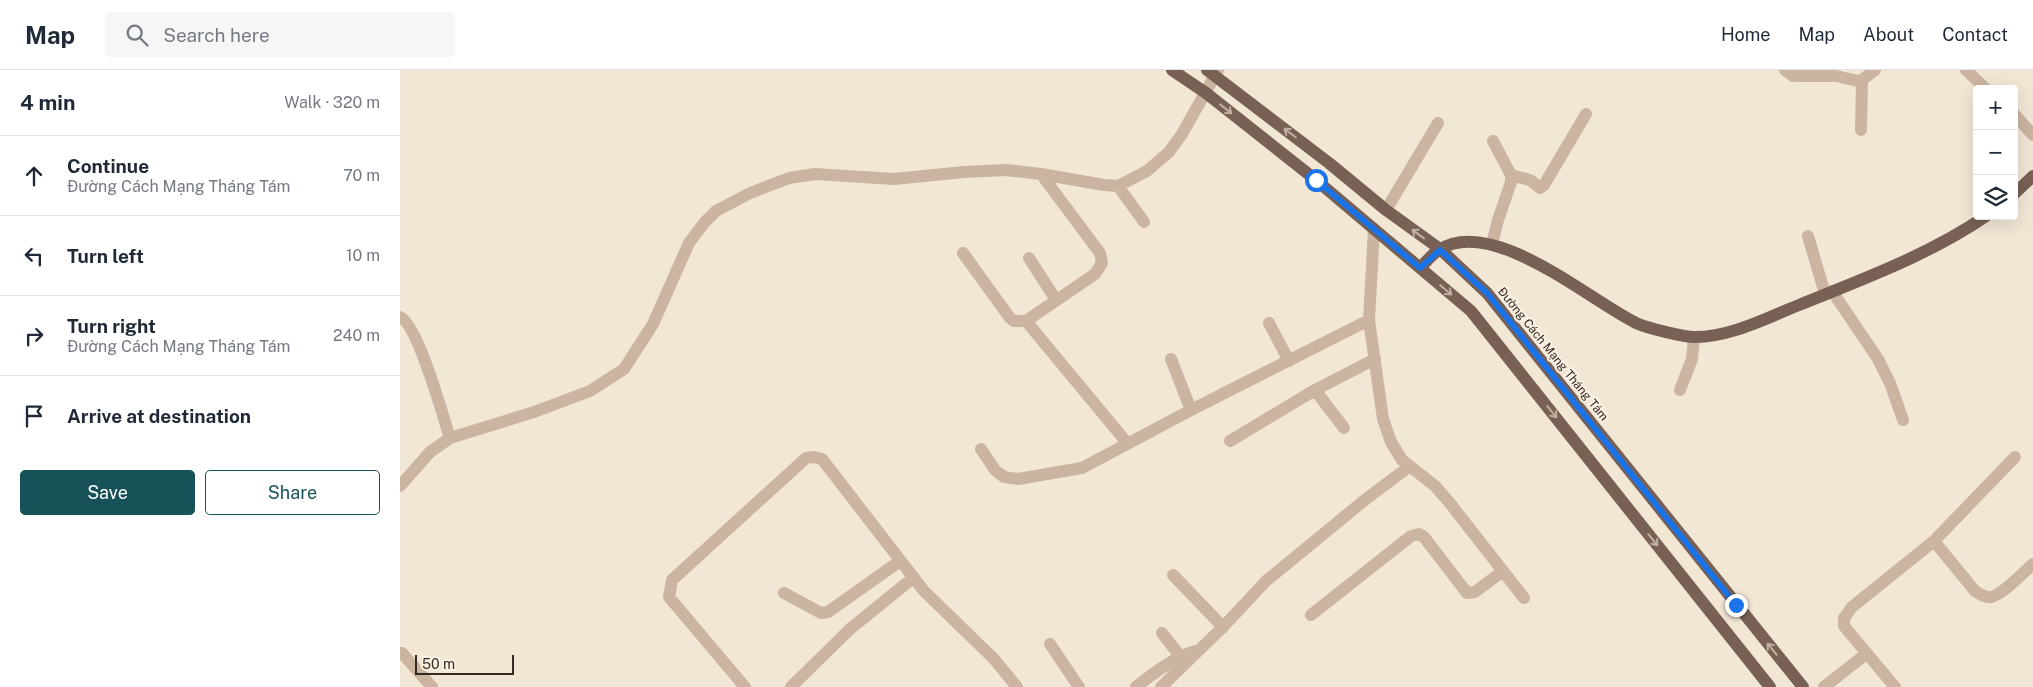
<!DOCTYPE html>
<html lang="en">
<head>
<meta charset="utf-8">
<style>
  body { margin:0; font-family:"Public Sans",sans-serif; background:#f6f6f7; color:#1f2937 }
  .controls { position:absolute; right:15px; top:15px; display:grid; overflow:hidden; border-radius:5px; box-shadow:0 5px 20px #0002 }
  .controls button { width:45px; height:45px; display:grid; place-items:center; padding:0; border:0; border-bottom:1px solid #e0e1e3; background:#fff; color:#1f2937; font:25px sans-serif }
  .scale { position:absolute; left:15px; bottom:12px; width:99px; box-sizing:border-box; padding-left:5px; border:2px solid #342a24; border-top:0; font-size:14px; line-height:18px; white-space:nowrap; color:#342a24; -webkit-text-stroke:4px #faf0e1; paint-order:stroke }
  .stop { position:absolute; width:15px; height:15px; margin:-11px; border:4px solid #1a73e8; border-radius:50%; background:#fff }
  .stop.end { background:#1a73e8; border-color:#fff; box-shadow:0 1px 5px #0008 }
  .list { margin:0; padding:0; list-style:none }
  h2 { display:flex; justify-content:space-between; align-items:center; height:65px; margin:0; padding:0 20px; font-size:21px }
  h2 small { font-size:16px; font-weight:400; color:#747a83 }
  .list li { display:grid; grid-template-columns:32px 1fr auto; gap:15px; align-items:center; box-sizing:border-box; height:80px; padding:0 20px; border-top:1px solid #e0e1e3 }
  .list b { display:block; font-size:19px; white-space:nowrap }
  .list p { margin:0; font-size:16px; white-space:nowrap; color:#747a83 }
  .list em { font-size:16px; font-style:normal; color:#747a83 }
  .actions { display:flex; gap:10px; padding:15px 20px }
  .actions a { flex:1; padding:11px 0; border:1px solid #175258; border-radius:5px; text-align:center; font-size:18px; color:#175258 }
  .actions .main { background:#175258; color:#fff }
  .icon { flex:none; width:28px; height:28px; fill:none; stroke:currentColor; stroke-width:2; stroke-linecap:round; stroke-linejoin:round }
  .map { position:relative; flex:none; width:1633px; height:617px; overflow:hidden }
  header { display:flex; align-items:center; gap:30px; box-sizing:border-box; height:70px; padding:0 25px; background:#fff; border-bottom:1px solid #e0e1e3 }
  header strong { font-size:24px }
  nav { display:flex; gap:28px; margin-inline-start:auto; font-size:18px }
  .search { width:350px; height:45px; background:#f6f6f7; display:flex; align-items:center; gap:12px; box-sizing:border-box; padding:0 18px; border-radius:5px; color:#747a83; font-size:19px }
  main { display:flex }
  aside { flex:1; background:#fff }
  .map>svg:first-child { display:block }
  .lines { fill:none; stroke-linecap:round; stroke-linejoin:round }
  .minor { stroke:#cbb5a1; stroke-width:12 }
  .major { stroke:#786154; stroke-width:12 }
  .oneway { stroke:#c0b0a2 }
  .route { stroke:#1a73e8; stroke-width:6 }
  .labels { text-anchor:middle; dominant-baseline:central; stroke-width:4.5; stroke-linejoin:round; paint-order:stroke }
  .street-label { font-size:12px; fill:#342a24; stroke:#faf0e1 }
</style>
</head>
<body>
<header>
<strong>Map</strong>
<div class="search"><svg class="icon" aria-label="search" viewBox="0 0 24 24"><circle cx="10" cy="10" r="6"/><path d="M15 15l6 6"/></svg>Search here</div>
<nav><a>Home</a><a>Map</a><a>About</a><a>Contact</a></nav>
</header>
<main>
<aside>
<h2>4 min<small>Walk · 320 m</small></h2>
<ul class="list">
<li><svg class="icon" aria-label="ahead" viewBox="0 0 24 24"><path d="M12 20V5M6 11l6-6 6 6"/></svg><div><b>Continue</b><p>Đường Cách Mạng Tháng Tám</p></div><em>70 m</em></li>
<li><svg class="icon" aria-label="left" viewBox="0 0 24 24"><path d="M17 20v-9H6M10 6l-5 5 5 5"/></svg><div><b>Turn left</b></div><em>10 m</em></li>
<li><svg class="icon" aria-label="right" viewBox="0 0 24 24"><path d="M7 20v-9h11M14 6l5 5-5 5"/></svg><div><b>Turn right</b><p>Đường Cách Mạng Tháng Tám</p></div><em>240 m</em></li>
<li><svg class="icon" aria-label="arrive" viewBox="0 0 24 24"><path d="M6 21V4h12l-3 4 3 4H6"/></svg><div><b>Arrive at destination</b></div></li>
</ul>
<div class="actions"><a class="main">Save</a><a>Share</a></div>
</aside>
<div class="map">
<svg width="1633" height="617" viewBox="0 0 1633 617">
  <rect width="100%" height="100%" fill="#f2e6d5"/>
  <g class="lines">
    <path class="minor" d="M1385 0 1393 6H1436L1458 11 1462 10 1475 0
      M1566 0 1586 19
      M1614 44 1633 65
      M1461 60 1462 10
      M1111 105 1130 110 1140 118 1144 115 1186 44
      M718 116 744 152
      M986 140 1038 53
      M974 159 969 250 983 349 991 372 1002 390 1035 416 1049 432 1124 528
      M1408 166 1425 224
      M1092 174 1098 150 1111 112V105L1093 71
      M563 183 610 248 614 251H626L695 204 702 193 700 183 641 104
      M629 188 656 230
      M1432 221 1478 289 1490 313 1503 350
      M0 247C18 254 43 347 50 368
      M626 251 728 374
      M869 253 889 291
      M771 289 791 340
      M915 320 944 358
      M1280 320 1292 289 1294 267
      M830 371 915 320 975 289
      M581 379 595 400 604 407 618 409 682 398 791 340 969 250
      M0 416 30 382 50 368 134 342 190 321 224 299 253 254 289 173 304 153 316 141 350 123 389 108 415 104 494 109 564 102 606 100 641 104 704 115 718 116 747 101 769 82 782 64 818 0
      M1534 471 1575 521C1580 524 1585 528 1591 527 1602 525 1624 502 1633 494
      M773 505 823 557
      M384 523 421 543 428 542 500 491
      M911 545 1011 466 1019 464 1024 467 1067 523 1075 522 1103 501
      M762 563 780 586
      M650 574 679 617
      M2 583 32 617
      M345 617 269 527 272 510 406 388 414 387 422 389 524 521 594 589 617 617
      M391 617 450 559 513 508
      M736 617C755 602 772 589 795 581
      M761 617 823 557 866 511 966 429 1010 396
      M1424 617 1466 584
      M1495 617 1444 556V548L1452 537 1534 471 1615 387"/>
    <path class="major" d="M772 0 806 23 916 110 1071 241 1370 617
      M807 0 929 93 986 140 1040 179 1087 223 1403 617
      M1614 124 1633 106
      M1020 198C1026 192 1032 184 1039 180 1092 145 1189 230 1236 253 1247 258 1283 267 1295 267 1331 267 1366 248 1399 235 1463 209 1529 185 1586 146"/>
  </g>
  <defs><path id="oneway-shaft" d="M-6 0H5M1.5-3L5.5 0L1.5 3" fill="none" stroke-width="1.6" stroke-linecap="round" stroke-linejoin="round" transform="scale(1.25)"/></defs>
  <g class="oneway">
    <use href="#oneway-shaft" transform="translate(826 39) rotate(38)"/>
    <use href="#oneway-shaft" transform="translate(890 63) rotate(-143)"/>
    <use href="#oneway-shaft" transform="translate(1018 164) rotate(-144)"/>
    <use href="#oneway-shaft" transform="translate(1046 220) rotate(40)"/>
    <use href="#oneway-shaft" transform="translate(1152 342) rotate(51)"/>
    <use href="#oneway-shaft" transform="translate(1253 470) rotate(51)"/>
    <use href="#oneway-shaft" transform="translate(1372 579) rotate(-129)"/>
  </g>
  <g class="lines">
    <path class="route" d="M916 110 1020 198 1040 180 1087 223 1336 535"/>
  </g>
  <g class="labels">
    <g class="street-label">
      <text transform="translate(1153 284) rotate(51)">Đường Cách Mạng Tháng Tám</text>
    </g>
  </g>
</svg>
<div class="controls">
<button>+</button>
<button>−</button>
<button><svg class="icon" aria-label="layers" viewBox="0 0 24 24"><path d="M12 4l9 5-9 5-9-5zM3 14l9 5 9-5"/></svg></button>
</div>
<div class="scale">50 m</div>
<div class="stop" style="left:916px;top:110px"></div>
<div class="stop end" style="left:1336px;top:535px"></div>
</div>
</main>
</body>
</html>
